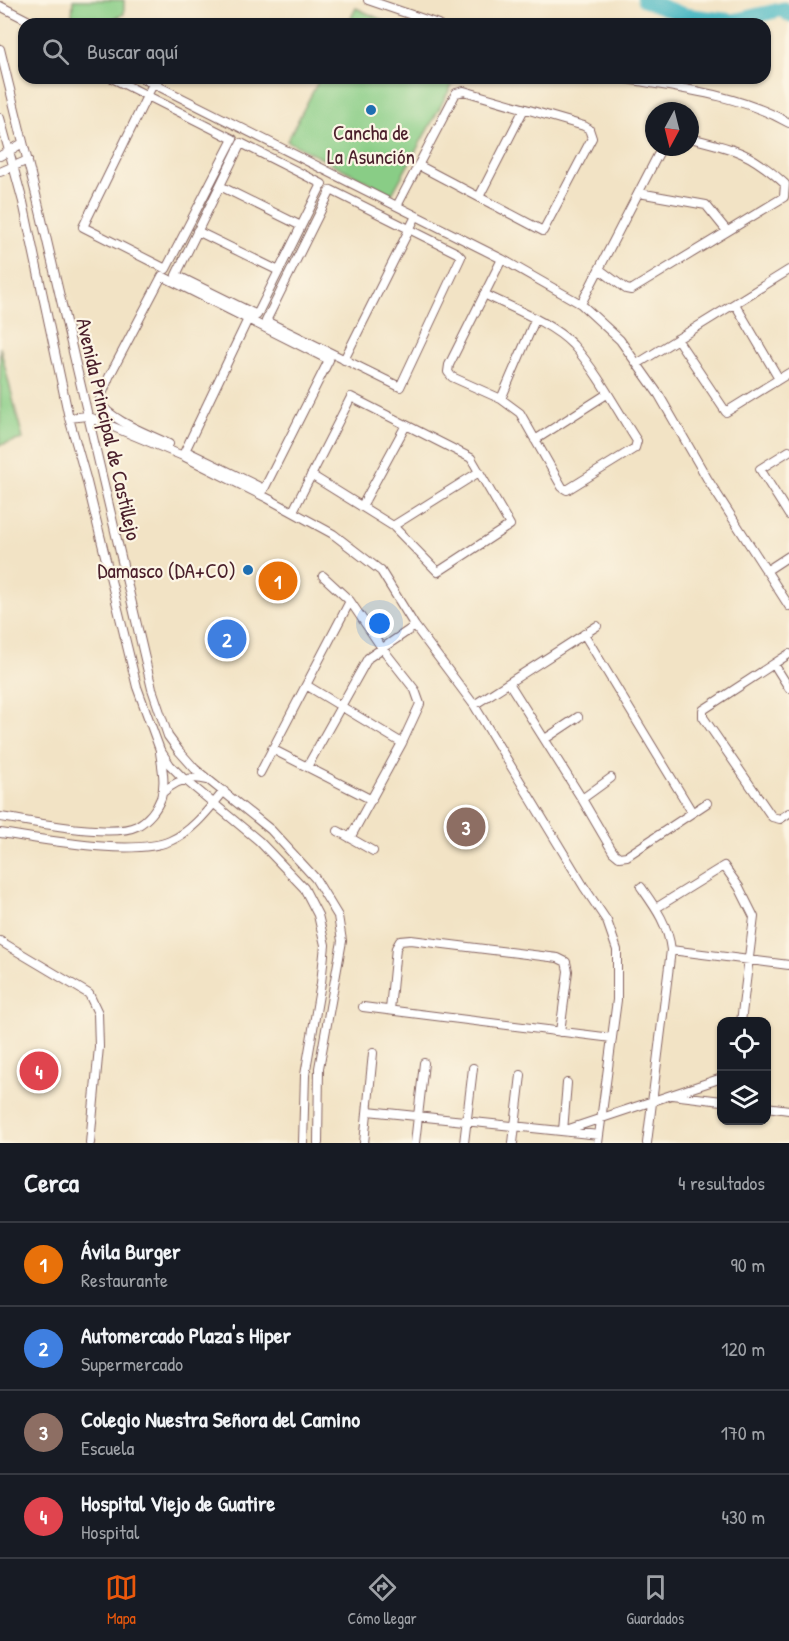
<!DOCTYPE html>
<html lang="es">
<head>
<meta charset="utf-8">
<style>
  body { margin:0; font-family:"Patrick Hand",sans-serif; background:#242831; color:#f1f3f6 }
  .controls { position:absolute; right:18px; bottom:18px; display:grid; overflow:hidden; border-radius:12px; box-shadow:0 2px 4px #0004 }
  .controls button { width:54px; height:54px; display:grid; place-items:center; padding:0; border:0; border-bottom:2px solid #363941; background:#171b24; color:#f1f3f6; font:30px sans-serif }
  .compass { position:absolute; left:645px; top:102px; width:54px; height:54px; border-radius:50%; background:#171b24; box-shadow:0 2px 4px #0004; rotate:187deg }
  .you { position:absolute; left:380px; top:624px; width:21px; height:21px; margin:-15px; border:4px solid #fff; border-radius:50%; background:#1a73e8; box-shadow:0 0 0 9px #1a73e833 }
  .badge { display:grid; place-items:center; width:39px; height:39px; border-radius:50%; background:#ea580c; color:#fff; font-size:20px; font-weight:700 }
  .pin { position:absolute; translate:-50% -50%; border:3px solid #fff; box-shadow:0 2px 6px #0006 }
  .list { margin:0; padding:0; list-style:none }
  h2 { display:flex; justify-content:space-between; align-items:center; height:78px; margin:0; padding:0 24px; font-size:26px }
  h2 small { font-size:20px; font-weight:400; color:#9ea1a6 }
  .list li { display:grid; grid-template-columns:39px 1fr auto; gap:18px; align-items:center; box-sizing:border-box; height:84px; padding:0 24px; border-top:2px solid #363941 }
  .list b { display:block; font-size:22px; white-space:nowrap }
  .list p { margin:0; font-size:20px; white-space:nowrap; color:#9ea1a6 }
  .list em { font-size:20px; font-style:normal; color:#9ea1a6 }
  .icon { flex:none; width:33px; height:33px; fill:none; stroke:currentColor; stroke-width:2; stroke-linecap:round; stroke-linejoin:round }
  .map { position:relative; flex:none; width:789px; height:1143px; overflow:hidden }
  .search { position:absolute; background:#171b24; box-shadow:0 2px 4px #0004; left:18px; right:18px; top:18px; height:66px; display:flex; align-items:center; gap:15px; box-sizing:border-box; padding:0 21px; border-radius:18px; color:#9ea1a6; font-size:22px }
  .sheet { height:414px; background:#171b24 }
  nav { display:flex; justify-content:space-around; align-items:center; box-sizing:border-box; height:84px; border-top:2px solid #363941; background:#171b24; font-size:16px; color:#9ea1a6 }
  nav a { display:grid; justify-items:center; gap:3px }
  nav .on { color:#ea580c }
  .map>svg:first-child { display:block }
  .green { fill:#89cd86; stroke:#6a7658; stroke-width:1.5 }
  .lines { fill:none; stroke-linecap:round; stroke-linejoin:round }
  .river { stroke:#4ab8c3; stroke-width:15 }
  .minor-casing { stroke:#856461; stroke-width:10 }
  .minor { stroke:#fff; stroke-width:8 }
  .poi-dot { fill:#1f6fb2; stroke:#fcf5e5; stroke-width:2 }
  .labels { text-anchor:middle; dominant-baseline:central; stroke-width:4.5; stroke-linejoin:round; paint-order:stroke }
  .poi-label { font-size:21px; fill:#4a1f2b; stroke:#fcf5e5 }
  .street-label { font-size:21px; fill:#4a1f2b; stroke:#fcf5e5 }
</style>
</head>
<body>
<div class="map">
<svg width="789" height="1143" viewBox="0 0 789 1143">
  <rect width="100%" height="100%" fill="#fcf5e5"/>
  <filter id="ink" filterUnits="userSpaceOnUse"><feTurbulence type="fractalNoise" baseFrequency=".0167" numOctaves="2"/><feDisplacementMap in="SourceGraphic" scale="12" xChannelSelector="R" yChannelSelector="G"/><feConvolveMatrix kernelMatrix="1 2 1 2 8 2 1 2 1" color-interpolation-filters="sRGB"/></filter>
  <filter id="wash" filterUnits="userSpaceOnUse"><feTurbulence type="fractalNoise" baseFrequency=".008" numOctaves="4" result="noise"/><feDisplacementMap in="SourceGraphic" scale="24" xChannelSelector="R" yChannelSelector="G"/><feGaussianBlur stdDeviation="1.35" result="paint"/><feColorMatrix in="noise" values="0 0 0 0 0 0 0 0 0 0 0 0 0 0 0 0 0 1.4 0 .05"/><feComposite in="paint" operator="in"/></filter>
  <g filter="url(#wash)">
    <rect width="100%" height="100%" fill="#f2e3c5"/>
    <path class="green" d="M73 0H124V14C106 24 91 29 72 19Z
      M356 8 391 24H348Z
      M320 78H456L392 194 287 141Z
      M0 347 23 439 0 445Z"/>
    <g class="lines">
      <path class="river" d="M644 0 684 15 733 21 784 9 789 15"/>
    </g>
  </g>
  <g filter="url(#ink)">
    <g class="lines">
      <g class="minor-casing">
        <path id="minor" d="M368 0 438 24
          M0 6 35 24
          M0 49 40 211 152 689 168 736 179 751 195 769 271 830 315 878 338 916 342 941 319 1068 318 1143
          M112 78 233 139 166 269 83 227 147 96 153 84
          M142 78 502 259 581 304 620 340 659 395 708 480 789 606
          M621 78C678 88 738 94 789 123
          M0 118 23 202 69 418 86 478 137 687 160 750 170 765 183 778 259 841 304 888 318 915 325 945 321 983 305 1075 303 1143
          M241 143 322 184 257 315 176 275Z
          M0 156 23 143
          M0 172 28 160
          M220 186 301 226
          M331 190 457 253 461 257 400 387 266 321Z
          M639 193 706 205 727 231
          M479 197 524 109
          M397 206 456 93 464 91 584 126 589 129 592 138 543 231 418 165
          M197 231 279 271
          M599 269 626 289 631 290 784 197 785 184C750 152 735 149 690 138
          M484 294C512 308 552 323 573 345 598 373 617 410 637 441L635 448 567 490 562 487 520 413 501 399 452 377 448 372 449 365 502 259
          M581 304 662 147
          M735 304 779 379
          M677 339 726 412 789 373
          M344 360 416 216
          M637 364 789 270
          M501 399 535 320
          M69 418 87 416 183 456 269 499 333 534 381 571 415 626 474 705 584 887 607 921 617 950V1000L598 1143
          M535 440 607 394
          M169 444C149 434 111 421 99 402L109 377 162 276 329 360 264 489 186 451
          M789 451 760 469 789 515
          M184 453 248 319
          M362 506 406 425
          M293 511 351 397 471 458 510 525 438 572 393 526 311 475
          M393 526 479 472
          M766 571 789 556
          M323 576 350 601 382 648 415 690 420 704 402 743 350 838
          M584 634 692 812
          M789 654 703 710V717L772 817 780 819 789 813
          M774 664 789 688
          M509 683 582 799 613 852 619 857 627 856 707 803
          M306 685 402 743
          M474 705 597 626
          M545 739 578 717
          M272 749 372 800
          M307 767 368 658 415 626
          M260 773 350 601
          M162 793C174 782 190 775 207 780
          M582 799 611 778
          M0 817C30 821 112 839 137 826 148 820 157 809 161 798 166 783 162 767 160 752
          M338 831 373 851
          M0 833C43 839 132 857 170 841 192 832 209 809 224 791
          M641 887C655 907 668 924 671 950L647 1143
          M656 908 724 866 739 887 754 917 741 1022
          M0 941 89 994 98 1013 99 1047 90 1143
          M671 950 789 965
          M363 1007 612 1038
          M390 1010 396 948 400 941 411 940 558 958 566 962 568 971 560 1032
          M567 1083 563 1131 722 1078
          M672 1095 722 1101
          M766 1107 789 1110
          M368 1111 599 1135
          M364 1143 373 1053
          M415 1143 424 1063
          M464 1143 473 1068
          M513 1143 521 1075"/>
      </g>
      <use href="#minor" class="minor"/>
    </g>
  </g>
  <g class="poi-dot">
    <circle cx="371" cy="110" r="6"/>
    <circle cx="248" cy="570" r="6"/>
  </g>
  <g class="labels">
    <g class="poi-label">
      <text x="371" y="132">Cancha de<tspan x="371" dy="24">La Asunción</tspan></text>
      <text x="236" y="570" text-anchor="end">Damasco (DA+CO)</text>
    </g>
    <g class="street-label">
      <text transform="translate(109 429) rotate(77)">Avenida Principal de Castillejo</text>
    </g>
  </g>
</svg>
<div class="controls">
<button><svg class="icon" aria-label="locate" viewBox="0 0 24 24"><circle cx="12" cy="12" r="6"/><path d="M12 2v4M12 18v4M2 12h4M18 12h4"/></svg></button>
<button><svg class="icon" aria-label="layers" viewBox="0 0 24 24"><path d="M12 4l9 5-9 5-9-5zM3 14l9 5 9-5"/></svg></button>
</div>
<svg class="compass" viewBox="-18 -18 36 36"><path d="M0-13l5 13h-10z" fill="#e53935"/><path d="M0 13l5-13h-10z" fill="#9ea1a6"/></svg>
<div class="you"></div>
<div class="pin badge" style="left:278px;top:581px;background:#e8710a">1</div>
<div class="pin badge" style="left:227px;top:639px;background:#3f7fe0">2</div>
<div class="pin badge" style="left:466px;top:827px;background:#8d6e63">3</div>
<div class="pin badge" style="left:39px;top:1071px;background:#e0444e">4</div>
<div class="search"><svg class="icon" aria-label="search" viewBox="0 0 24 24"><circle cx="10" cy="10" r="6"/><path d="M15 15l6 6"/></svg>Buscar aquí</div>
</div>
<section class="sheet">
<h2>Cerca<small>4 resultados</small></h2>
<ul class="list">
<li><span class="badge" style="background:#e8710a">1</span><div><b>Ávila Burger</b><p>Restaurante</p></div><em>90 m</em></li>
<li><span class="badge" style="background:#3f7fe0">2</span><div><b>Automercado Plaza's Hiper</b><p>Supermercado</p></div><em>120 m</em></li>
<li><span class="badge" style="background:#8d6e63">3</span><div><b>Colegio Nuestra Señora del Camino</b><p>Escuela</p></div><em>170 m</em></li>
<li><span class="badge" style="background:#e0444e">4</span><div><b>Hospital Viejo de Guatire</b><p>Hospital</p></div><em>430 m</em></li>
</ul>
</section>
<nav>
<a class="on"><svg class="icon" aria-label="map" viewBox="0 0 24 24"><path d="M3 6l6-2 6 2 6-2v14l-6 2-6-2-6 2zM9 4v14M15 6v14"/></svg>Mapa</a>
<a><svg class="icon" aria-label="directions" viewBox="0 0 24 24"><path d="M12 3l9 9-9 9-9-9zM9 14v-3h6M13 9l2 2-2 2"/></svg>Cómo llegar</a>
<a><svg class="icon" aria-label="saved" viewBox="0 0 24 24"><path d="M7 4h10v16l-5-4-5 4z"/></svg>Guardados</a>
</nav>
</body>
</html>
